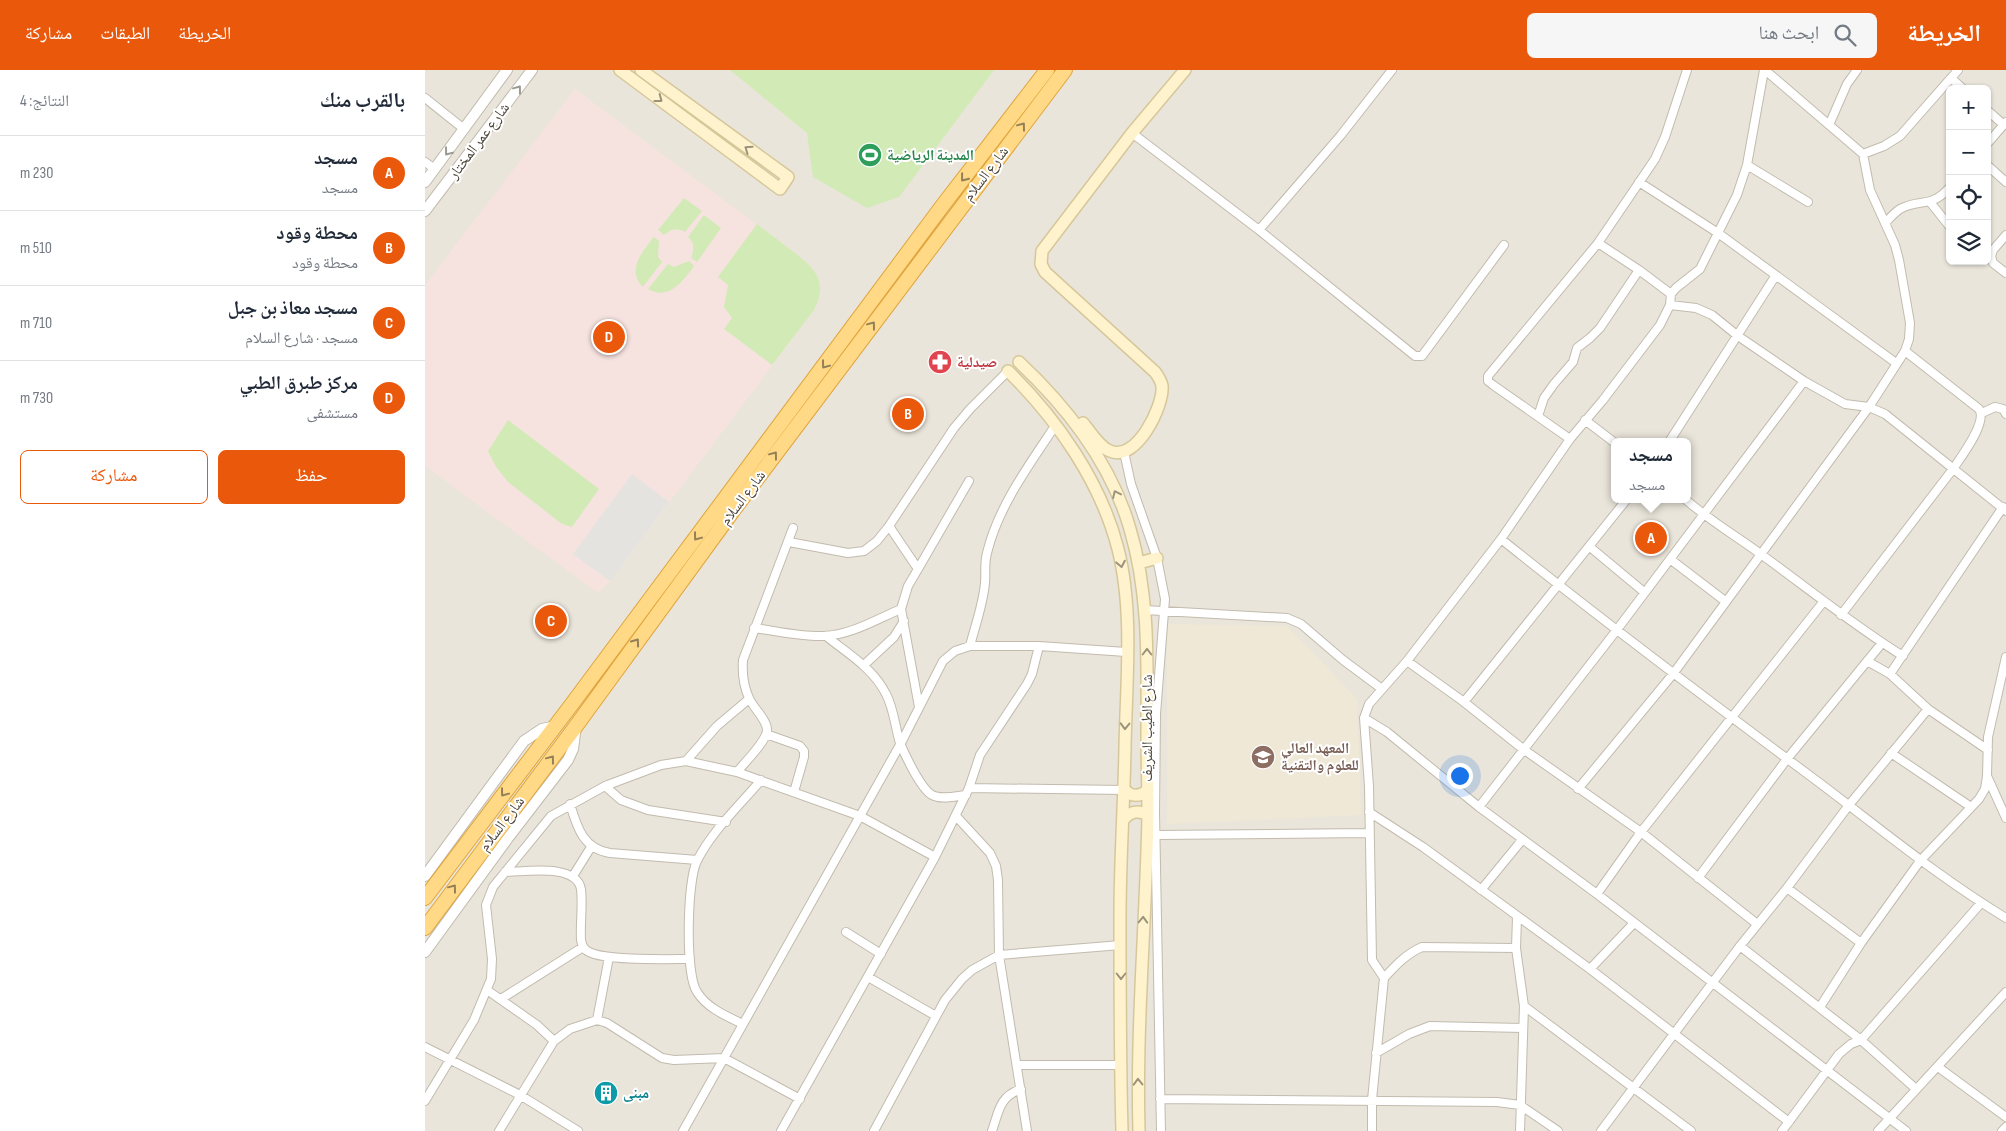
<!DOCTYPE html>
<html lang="ar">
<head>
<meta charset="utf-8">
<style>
  body { margin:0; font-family:"Sofia Sans Condensed","Noto Naskh Arabic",sans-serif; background:#f6f6f7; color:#1f2937; direction:rtl }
  .controls { position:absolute; right:15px; top:15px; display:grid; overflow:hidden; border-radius:8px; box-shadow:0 1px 4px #0004 }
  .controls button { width:45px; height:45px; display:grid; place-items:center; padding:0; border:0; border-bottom:1px solid #e0e1e3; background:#fff; color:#1f2937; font:25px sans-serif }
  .you { position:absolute; left:1034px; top:705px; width:18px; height:18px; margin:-12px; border:4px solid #fff; border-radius:50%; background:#1a73e8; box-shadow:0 0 0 8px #1a73e833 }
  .badge { display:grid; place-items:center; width:32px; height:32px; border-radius:50%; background:#ea580c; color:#fff; font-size:16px; font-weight:700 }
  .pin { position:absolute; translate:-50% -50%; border:2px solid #fff; box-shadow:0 1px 5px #0006 }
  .popup { position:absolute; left:1186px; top:368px; width:80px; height:65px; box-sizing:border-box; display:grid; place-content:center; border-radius:8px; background:#fff; filter:drop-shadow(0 1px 4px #0005); font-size:16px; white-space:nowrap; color:#747a83 }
  .popup b { font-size:19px; color:#1f2937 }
  .popup::after { content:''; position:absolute; left:50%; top:100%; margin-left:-10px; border:10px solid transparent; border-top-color:#fff }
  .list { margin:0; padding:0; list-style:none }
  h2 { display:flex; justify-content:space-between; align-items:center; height:65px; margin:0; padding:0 20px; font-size:21px }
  h2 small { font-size:16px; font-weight:400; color:#747a83 }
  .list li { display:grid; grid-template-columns:32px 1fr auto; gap:15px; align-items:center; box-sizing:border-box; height:75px; padding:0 20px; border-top:1px solid #e0e1e3 }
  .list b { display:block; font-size:19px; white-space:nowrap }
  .list p { margin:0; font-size:16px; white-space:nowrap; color:#747a83 }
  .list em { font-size:16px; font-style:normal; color:#747a83 }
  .actions { display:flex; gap:10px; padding:15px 20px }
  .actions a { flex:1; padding:11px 0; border:1px solid #ea580c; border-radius:8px; text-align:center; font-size:18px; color:#ea580c }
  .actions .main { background:#ea580c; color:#fff }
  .icon { flex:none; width:28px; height:28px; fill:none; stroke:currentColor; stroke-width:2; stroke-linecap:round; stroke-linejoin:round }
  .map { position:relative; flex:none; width:1581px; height:1061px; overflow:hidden; direction:ltr }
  header { display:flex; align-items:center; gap:30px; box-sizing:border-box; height:70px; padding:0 25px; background:#ea580c; color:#fff }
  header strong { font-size:24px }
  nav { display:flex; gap:28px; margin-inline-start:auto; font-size:18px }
  .search { width:350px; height:45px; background:#f6f6f7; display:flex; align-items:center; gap:12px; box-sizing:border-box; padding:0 18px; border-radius:8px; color:#747a83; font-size:19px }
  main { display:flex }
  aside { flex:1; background:#fff }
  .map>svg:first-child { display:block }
  .residential { fill:#eae5da; fill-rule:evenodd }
  .education { fill:#efe8d6 }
  .medical { fill:#f6e3e0 }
  .green { fill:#d2eab5 }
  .parking { fill:#e5e3e0 }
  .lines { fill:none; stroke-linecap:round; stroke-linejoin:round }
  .minor-casing { stroke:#c2bbae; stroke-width:10 }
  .tertiary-casing { stroke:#c2bbae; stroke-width:12 }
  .secondary-casing { stroke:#d6c79b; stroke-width:14 }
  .trunk-casing { stroke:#e0a43c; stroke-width:16 }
  .minor { stroke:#fff; stroke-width:8 }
  .tertiary { stroke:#fff; stroke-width:10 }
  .secondary { stroke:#fff3cd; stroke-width:11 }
  .trunk { stroke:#ffd985; stroke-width:14 }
  .oneway { stroke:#9c9892 }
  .oneway2 { stroke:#9c937c }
  .oneway3 { stroke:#938057 }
  .labels { text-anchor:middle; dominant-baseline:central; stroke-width:4; stroke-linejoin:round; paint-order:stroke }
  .street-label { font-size:15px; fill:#4b4439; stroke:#fff }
  .leisure-label { font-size:15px; font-weight:bold; fill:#27864d; stroke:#fff; text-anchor:start }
  .health-label { font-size:15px; font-weight:bold; fill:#be3a42; stroke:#fff; text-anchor:start }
  .education-label { font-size:15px; font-weight:bold; fill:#785e54; stroke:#fff; text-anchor:start }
  .culture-label { font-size:15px; font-weight:bold; fill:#0d838f; stroke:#fff; text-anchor:start }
</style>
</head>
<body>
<header>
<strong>الخريطة</strong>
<div class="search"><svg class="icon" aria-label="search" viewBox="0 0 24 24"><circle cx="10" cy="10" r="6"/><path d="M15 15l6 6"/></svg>ابحث هنا</div>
<nav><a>الخريطة</a><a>الطبقات</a><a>مشاركة</a></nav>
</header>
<main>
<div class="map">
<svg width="1581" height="1061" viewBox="0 0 1581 1061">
  <rect width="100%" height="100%" fill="#f6f3ec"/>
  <path class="residential" d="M0 0H1581V1061H0ZM1525 19H1562V191H1525ZM1190 372H1262V429H1190Z"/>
  <path class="education" d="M742 554 862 556 932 629 936 745 742 754Z"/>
  <path class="medical" d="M150 19 383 193 393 206 395 222 389 240 185 511 173 523 0 396V215Z"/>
  <path class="green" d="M305 0H569L474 127 442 138 388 107 382 63Z
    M259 128 277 141 260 162C252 157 246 159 239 165L233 160Z
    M279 145 296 158 272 192 266 188C269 180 270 173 263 167Z
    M332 154C343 163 355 171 366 180 389 197 404 210 389 240L347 295 299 259 307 248 299 237 303 215 293 207Z
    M229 167 234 171 233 187 237 192 218 217C201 200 217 182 229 167Z
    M264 191 269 196C258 211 244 231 223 219L243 194 249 197Z
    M83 350 174 419 147 457 137 454 83 412 71 397 63 381Z"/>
  <path class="parking" d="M207 404 244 432 185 511 148 484Z"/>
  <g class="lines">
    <g class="minor-casing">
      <path id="minor" d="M1339 0 1322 95 1312 125 1275 199 1251 218 1246 224 1245 235 1235 255 1178 330 1145 369 1076 469 982 591 944 634 939 648 962 662 1054 737 1172 824 1481 1061
        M1340 0 1438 84 1459 76 1475 66 1533 0
        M1526 8 1538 19
        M0 28 39 59
        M1562 40 1579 55
        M1404 55 1422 14 1432 0
        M707 63 834 160 990 286H997L1079 175
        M1562 74 1581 52
        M0 92 10 99
        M1322 95 1383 132
        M1562 95 1581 112
        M1214 112 1293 163 1471 293
        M1505 132 1525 157
        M1460 153C1464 149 1469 143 1475 139 1495 128 1506 139 1525 117
        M834 160 916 65 967 0
        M1581 165 1568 180 1566 186 1568 193 1581 203
        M1173 173 1214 200 1246 224
        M1245 235 1271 238 1287 245 1313 266 1379 311 1420 334 1444 337 1460 344 1581 441
        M1557 343 1570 337 1578 339 1581 344
        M1113 346 1119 328 1129 314 1148 292 1152 278 1165 268 1175 258 1214 200
        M1160 350 1190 373
        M1145 369 1068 315 1063 311V306L1173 173 1230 89 1240 67 1262 0
        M1244 372 1351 205
        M699 382 706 414 732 488 740 529 731 644 730 743 736 1061
        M1260 429C1284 450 1311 466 1337 485 1384 519 1428 555 1478 586
        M464 456 493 499 483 516 476 539 494 637
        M1076 469C1178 551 1283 630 1388 708 1452 756 1513 807 1581 848
        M364 472 423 483 439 481 452 471 464 456 529 358 545 339 583 301
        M1165 477 1219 522
        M1245 489 1300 531
        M493 499 544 411
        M720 540 862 548 876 554 918 590 957 619
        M1416 545 1528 399C1536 387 1563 352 1554 339L1480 281
        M329 558C352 561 376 567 399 566 426 565 452 549 476 539
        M401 566C422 583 448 598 461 624 469 639 470 657 475 673 480 685 496 719 507 725 516 730 531 726 541 725
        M545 576C550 556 558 535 560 513 561 503 559 493 562 483 573 437 604 395 630 356
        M1581 587 1563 667 1562 706 1581 748
        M982 591 1039 632 1098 679 1216 762 1332 854
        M1442 591 1465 604 1503 639 1563 680
        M439 595 469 567 479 551
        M1465 604 1578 437
        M1039 632 1202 429
        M939 648 944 716 947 890 959 908 947 1030V1061
        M341 664 375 676 379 681V687L369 722
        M1466 683 1546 737
        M261 691 292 656 324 629
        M312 702C320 692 340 673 342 661 343 650 328 638 324 628 318 615 317 604 318 590L368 458
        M180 716 196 730 223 740 301 752
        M544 718 700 720
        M1153 719 1248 604 1444 337 1480 281 1484 269 1485 253 1474 190 1470 175 1445 120 1438 84
        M145 734C152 757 158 779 185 783L272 790
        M1054 737 1191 561 1379 311
        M944 742 998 777 1165 899 1364 1052
        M531 746 565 783 571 796 573 810 574 885 602 1061
        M731 765 944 763
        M80 802C100 802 151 793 156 819 158 836 155 853 156 870 157 875 158 879 164 882 181 891 243 889 265 889
        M148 806 166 777
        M1273 808 1362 689 1457 573
        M1362 818 1436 873
        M1056 820 1097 770
        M1172 824 1216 762 1399 531
        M1092 847 1091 878 1099 936 1095 1061
        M421 862 456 884
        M1315 876 1436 970 1491 1019
        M1165 899 1209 853
        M443 907 511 946
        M959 908C971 895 981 884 997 877L1091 878
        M62 920 112 955 129 971
        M76 929 158 877
        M1099 936 1266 1061
        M1395 937 1436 873 1495 791 1554 729 1560 719 1562 706
        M172 950 184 887
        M318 954C301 946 282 938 272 922 260 904 262 810 272 791 286 762 315 735 336 710
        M0 977 95 1025 153 1061
        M951 983 984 964 1005 956 1098 958
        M592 995H696
        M1513 997 1581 1047
        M735 1029 1072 1032 1095 1035 1133 1061
        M0 1031 49 950 66 909 67 889 61 835 68 817 126 746 180 716 236 695 261 691 312 702 435 746 510 787
        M74 1061 129 971 145 959 172 950 182 953 237 988 249 990 299 988 375 1029
        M258 1061 476 673 518 591 530 581 545 576H614L701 582
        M356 1061 510 787 544 718 555 685 602 614 607 604 614 576
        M449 1061 520 930 537 909 547 900 574 885 696 875
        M567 1061C574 1041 574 1027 596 1019
        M1176 1061 1315 876 1362 818 1424 735 1503 639
        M1357 1061 1414 984 1426 974 1436 970 1556 833
        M1453 1061 1581 922
        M1577 1061 1581 1057"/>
    </g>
    <g class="tertiary-casing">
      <path id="tertiary" d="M0 112 82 0
        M0 141 107 0
        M0 806 99 671 117 659 131 656
        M0 882 83 768 143 690 148 679 151 656"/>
    </g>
    <g class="secondary-casing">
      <path id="secondary" d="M195 0 355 119 363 107 216 0
        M594 292C643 338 686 393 705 459 725 526 722 595 722 664 722 691 723 718 723 745 721 850 711 955 714 1061
        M583 301C632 349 676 412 693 479 709 541 701 615 700 678 699 734 695 790 695 846 695 917 695 989 697 1061
        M658 353C665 361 674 377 685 381 711 393 739 336 737 316 736 310 733 306 730 302L620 202 616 194 617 181 707 63 760 0
        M714 493 732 488
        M700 720C706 727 715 727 723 720
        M699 749C706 741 713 740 723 745"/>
    </g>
    <g class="trunk-casing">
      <path id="trunk" d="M0 828 147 634 518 135 622 0
        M0 858 151 656 310 438 640 0"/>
    </g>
    <use href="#minor" class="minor"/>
    <use href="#tertiary" class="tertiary"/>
    <use href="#secondary" class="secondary"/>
    <use href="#trunk" class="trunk"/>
  </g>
  <defs><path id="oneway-chevron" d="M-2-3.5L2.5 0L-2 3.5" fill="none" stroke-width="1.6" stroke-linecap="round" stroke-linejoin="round" transform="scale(1.25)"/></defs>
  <g class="oneway">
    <use href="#oneway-chevron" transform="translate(93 19) rotate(-53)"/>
    <use href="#oneway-chevron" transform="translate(23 82) rotate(127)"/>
  </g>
  <g class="oneway2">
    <use href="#oneway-chevron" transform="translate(234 29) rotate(37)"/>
    <use href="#oneway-chevron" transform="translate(323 79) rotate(-145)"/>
    <use href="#oneway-chevron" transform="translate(691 424) rotate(-115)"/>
    <use href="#oneway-chevron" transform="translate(696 494) rotate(79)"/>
    <use href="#oneway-chevron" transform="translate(722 582) rotate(-90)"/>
    <use href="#oneway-chevron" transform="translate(700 656) rotate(91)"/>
    <use href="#oneway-chevron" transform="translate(718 850) rotate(-88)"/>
    <use href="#oneway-chevron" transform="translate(696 906) rotate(90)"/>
    <use href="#oneway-chevron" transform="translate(713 1012) rotate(-91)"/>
  </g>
  <g class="oneway3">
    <use href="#oneway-chevron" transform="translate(597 56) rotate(-53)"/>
    <use href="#oneway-chevron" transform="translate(539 108) rotate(128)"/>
    <use href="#oneway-chevron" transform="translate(447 255) rotate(-53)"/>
    <use href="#oneway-chevron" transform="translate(400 295) rotate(127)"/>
    <use href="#oneway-chevron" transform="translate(349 385) rotate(-53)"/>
    <use href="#oneway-chevron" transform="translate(272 467) rotate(127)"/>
    <use href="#oneway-chevron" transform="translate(211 572) rotate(-54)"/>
    <use href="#oneway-chevron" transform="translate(126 689) rotate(-53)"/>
    <use href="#oneway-chevron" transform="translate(79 723) rotate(127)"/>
    <use href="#oneway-chevron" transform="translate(28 818) rotate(-53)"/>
  </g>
  <defs>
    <g id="stadium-disc" transform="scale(1.25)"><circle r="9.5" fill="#2e9e5b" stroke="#fff"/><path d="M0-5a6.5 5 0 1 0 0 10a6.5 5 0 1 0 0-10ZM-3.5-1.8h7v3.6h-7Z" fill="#fff"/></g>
    <g id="pharmacy-disc" transform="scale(1.25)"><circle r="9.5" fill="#e0444e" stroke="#fff"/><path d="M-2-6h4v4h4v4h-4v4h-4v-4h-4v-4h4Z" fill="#fff"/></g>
    <g id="university-disc" transform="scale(1.25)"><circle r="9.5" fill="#8d6e63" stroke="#fff"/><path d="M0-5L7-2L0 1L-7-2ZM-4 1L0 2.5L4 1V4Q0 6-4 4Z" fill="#fff"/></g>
    <g id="building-disc" transform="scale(1.25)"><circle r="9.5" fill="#0f9aa8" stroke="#fff"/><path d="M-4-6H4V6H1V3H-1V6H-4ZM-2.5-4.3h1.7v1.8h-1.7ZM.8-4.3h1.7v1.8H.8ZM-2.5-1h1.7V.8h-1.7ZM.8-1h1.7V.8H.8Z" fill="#fff"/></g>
  </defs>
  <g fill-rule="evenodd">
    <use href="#stadium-disc" x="445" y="85"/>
    <use href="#pharmacy-disc" x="515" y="292"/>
    <use href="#university-disc" x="838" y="687"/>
    <use href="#building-disc" x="181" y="1023"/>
  </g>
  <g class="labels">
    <g class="street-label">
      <text transform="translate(54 71) rotate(-53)">شارع عمر المختار</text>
      <text transform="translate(561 104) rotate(-53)">شارع السلام</text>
      <text transform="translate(318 428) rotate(-53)">شارع السلام</text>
      <text transform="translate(722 658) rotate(-90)">شارع الطيب الشريف</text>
      <text transform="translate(77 754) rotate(-53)">شارع السلام</text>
    </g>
    <g class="leisure-label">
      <text x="462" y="85">المدينة الرياضية</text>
    </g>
    <g class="health-label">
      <text x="532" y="292">صيدلية</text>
    </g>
    <g class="education-label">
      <text x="856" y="678">المعهد العالي<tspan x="856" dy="17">للعلوم والتقنية</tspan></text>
    </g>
    <g class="culture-label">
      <text x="198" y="1023">مبنى</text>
    </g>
  </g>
</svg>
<div class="controls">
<button>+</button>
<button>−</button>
<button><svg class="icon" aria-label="locate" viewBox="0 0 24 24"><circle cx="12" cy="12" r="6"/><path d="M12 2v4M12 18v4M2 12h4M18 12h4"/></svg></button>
<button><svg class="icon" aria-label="layers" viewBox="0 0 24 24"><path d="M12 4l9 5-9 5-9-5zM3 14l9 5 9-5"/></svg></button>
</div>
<div class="you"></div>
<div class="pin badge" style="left:1226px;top:468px">A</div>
<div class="popup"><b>مسجد</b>مسجد</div>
<div class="pin badge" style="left:483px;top:344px">B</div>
<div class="pin badge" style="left:126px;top:551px">C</div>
<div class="pin badge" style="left:184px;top:267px">D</div>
</div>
<aside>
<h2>بالقرب منك<small>النتائج: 4</small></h2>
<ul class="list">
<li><span class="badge">A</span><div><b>مسجد</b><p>مسجد</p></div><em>230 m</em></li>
<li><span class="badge">B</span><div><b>محطة وقود</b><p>محطة وقود</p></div><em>510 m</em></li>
<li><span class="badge">C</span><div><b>مسجد معاذ بن جبل</b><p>مسجد · شارع السلام</p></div><em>710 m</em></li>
<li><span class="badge">D</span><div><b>مركز طبرق الطبي</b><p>مستشفى</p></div><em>730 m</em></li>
</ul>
<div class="actions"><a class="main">حفظ</a><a>مشاركة</a></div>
</aside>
</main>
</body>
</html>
